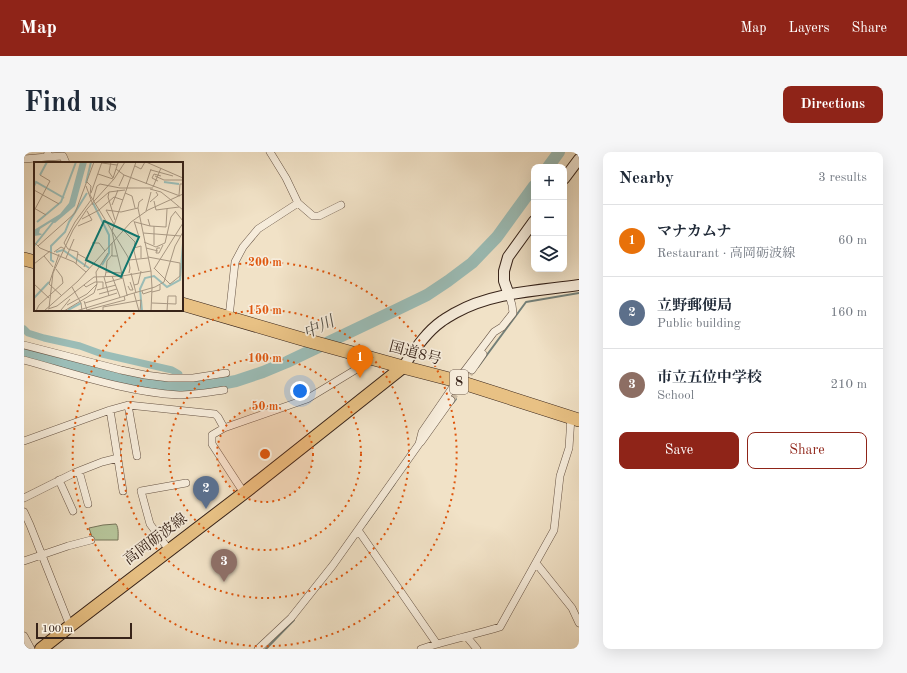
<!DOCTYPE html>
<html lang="en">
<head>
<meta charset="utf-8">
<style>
  body { margin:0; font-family:"Old Standard TT","Noto Serif JP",serif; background:#f6f6f7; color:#1f2937 }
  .controls { position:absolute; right:12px; top:12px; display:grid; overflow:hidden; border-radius:8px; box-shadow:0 4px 16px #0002 }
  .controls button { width:36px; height:36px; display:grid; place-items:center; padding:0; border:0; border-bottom:1px solid #e0e1e3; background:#fff; color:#1f2937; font:20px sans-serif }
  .scale { position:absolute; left:12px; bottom:10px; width:96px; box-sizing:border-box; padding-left:4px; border:2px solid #372319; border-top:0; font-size:11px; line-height:14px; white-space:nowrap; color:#372319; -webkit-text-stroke:3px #f6ecdb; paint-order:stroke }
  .you { position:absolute; left:276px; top:239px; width:14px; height:14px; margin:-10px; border:3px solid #fff; border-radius:50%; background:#1a73e8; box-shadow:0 0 0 6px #1a73e833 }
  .badge { display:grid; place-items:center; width:26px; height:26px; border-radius:50%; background:#8f2418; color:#fff; font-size:13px; font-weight:700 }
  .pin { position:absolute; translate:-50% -33px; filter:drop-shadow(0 1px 2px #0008) }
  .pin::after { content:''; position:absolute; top:21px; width:14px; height:12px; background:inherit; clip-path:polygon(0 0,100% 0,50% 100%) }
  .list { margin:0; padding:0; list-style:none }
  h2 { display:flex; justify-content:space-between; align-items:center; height:52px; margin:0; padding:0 16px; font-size:17px }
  h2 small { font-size:13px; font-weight:400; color:#747a83 }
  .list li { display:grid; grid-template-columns:26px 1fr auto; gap:12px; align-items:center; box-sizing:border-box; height:72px; padding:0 16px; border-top:1px solid #e0e1e3 }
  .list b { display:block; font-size:15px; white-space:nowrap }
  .list p { margin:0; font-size:13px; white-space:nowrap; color:#747a83 }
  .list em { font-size:13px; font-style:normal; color:#747a83 }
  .actions { display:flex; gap:8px; padding:12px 16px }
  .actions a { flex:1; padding:9px 0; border:1px solid #8f2418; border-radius:8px; text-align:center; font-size:14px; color:#8f2418 }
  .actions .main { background:#8f2418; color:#fff }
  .icon { flex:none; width:22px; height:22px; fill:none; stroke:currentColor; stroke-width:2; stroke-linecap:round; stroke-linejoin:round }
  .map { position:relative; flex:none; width:555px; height:497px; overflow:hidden; border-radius:8px }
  header { display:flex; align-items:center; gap:24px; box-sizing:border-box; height:56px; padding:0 20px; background:#8f2418; color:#fff }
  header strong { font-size:19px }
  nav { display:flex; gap:22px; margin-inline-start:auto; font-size:14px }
  .intro { display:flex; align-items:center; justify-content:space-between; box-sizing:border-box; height:96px; padding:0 24px }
  h1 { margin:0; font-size:28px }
  .button { padding:10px 18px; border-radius:8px; background:#8f2418; color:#fff; font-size:14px; font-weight:700 }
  main { display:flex; gap:24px; padding:0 24px }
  aside { flex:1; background:#fff; border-radius:8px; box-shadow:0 4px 16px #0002 }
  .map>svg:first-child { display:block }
  .green { fill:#b6c499; stroke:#767459 }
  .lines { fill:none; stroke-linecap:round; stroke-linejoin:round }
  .stream { stroke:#737f78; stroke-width:2 }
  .canal { stroke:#9bbdb7; stroke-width:7 }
  .river { stroke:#9bbdb7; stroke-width:12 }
  .street-tunnel { stroke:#ccbca4; stroke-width:7; stroke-dasharray:7 3.5; stroke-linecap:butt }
  .street-casing { stroke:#665344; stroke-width:8 }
  .secondary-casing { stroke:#372319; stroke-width:12 }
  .primary-casing { stroke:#372319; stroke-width:14 }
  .highway-casing { stroke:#372319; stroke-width:14 }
  .street { stroke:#f6ecdb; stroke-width:7 }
  .secondary { stroke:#f6ecdb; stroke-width:10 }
  .primary { stroke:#e8c184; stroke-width:12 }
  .highway { stroke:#e8c184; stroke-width:13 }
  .ring { fill:none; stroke:#df560d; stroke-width:2; stroke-dasharray:2 4 }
  .labels { text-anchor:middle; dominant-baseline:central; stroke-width:3.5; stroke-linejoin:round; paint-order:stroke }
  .shield { fill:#f6ecdb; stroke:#705f53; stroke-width:1 }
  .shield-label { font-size:14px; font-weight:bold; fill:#372319 }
  .street-label { font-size:15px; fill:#372319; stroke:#f6ecdb }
  .water-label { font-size:16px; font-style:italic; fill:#555148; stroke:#f6ecdb }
  .inset-river { fill:none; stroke:#9bbdb7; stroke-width:2 }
  .inset-road { fill:none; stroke:#a79681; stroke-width:1 }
  .view { fill:#0f766e; fill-opacity:0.15; stroke:#0f766e; stroke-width:2 }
  .inset-edge { fill:none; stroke:#372319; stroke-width:2 }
  .centre { fill:#df560d; stroke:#f6ecdb; stroke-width:2 }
  .ring-label { font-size:12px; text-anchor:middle; font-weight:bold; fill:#df560d; stroke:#f6ecdb; stroke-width:3.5; stroke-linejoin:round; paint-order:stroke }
</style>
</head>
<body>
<header>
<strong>Map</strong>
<nav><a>Map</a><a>Layers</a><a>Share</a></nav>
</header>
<div class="intro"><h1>Find us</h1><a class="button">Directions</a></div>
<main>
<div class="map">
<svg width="555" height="497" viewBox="0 0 555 497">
  <rect width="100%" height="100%" fill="#f1e2c7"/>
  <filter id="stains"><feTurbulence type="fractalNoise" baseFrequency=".005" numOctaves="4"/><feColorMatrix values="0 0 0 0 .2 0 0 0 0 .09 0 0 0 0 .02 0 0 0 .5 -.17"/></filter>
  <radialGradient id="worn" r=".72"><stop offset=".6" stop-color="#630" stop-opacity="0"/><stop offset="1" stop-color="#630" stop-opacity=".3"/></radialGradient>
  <path class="green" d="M92 372C95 376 94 383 94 388H69L65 376 79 373Z"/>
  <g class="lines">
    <path class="stream" d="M454 215 502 150 555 141
      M429 251 432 247
      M341 373 371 331
      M242 497 270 468"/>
    <path class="canal" d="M0 177 4 181 20 186 56 194 78 202 148 218 155 222V224
      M156 230V236"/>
    <path class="river" d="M524 15 535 0
      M0 203 36 211 97 228 140 235 156 236 191 233 212 229 239 220 263 210 372 158 403 143 424 129 448 111 473 85 510 34"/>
    <path class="street-tunnel" d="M427 248 448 218"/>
    <g class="street-casing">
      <path id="street" d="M23 5 39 4 42 11
        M0 7 23 5 24 0
        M274 51 289 64H295L317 53
        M205 165 211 110 219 95 234 77 274 51 262 26 246 0
        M0 193 97 218 121 223 145 226H169L202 221
        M0 208C51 222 102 240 155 243 169 243 186 240 200 238
        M448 218 459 202
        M104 253 113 304
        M86 258 99 339
        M0 289 86 258 104 253 191 262 194 265 200 276
        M397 290 427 248
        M55 319 64 352
        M35 328 49 359
        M220 341 188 292V283L200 276 283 247 336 215 340 204
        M0 346 50 321 78 310 94 306
        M0 360 6 373 46 474
        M334 378 413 492
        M145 398 126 372 117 339 162 331
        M0 409 44 394 67 388
        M512 411 548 456 555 471
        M0 484 7 497
        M443 485 453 497
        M234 497 267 466 309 413 395 292 398 280 433 229 470 180 478 175 489 161 488 153 485 143
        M397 497C423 488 450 483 476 475L530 378 536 324 545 296 547 265"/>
    </g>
    <g class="secondary-casing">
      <path id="secondary" d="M540 27 555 7
        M485 143 480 129V119L484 105 510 69
        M379 215C390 199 401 181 418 169 422 166 426 164 431 161 468 140 513 139 555 133"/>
    </g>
    <g class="primary-casing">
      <path id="primary" d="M17 497 46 474 220 341 379 215"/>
    </g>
    <g class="highway-casing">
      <path id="highway" d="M0 107 11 110
        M158 152 278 187 379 215 433 229 555 268"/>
    </g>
    <use href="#street" class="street"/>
    <use href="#secondary" class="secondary"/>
    <use href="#primary" class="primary"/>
    <use href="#highway" class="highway"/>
  </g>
  <circle cx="241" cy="302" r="48" fill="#df560d" fill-opacity=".12"/>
  <g class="ring">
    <circle cx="241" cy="302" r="48"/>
    <circle cx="241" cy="302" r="96"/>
    <circle cx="241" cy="302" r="144"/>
    <path d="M158 129A192 192 0 1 1 114 158"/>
  </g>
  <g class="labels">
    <rect class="shield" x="426" y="218" width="18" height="24" rx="3"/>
    <g class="shield-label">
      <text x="435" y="230">8</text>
    </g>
    <g class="street-label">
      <text transform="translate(391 202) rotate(15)">国道8号</text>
      <text transform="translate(132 388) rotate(-37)">高岡砺波線</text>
    </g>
    <g class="water-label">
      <text transform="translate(295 176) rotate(-25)">中川</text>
    </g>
  </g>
  <g transform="translate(10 10)">
    <rect width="149" height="149" fill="#f1e2c7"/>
    <path d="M46 0H53L41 44 21 61 17 60 6 67 5 71 8 72 7 73 0 74V68L26 52 35 41Z" fill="#9bbdb7"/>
    <path class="inset-river" d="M6 13 13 0M130 20 145 22M52 21 57 0M0 24 2 20 30 36M59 41 75 73V91L68 103M3 60 27 40 42 0M0 84 20 59M22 90 29 88 55 106M20 100 17 98V84L31 70 35 60 53 31M0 136 15 120M34 148 47 141M108 149 106 127 111 116 120 114 133 125 146 118 149 81"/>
    <path class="inset-road" d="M77 0 75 10 79 16M112 0 149 16M68 1 83 3M101 4 107 7 111 0M82 7 90 13 146 34M117 8 139 14M64 12 79 17M121 14 130 18H149M79 16 84 1M124 19 118 16 120 12 127 14M53 20 57 24 56 33 94 95 96 106 95 111M112 22 117 7M52 24 59 43M85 24 90 13M119 25 127 6M116 27 127 30 137 38M0 28 25 42M75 30 74 35 81 58M57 31 68 0M91 31 98 34 101 46M145 33 146 22H149M109 37 105 40 104 46 117 109M59 38 63 24 66 22 86 26H119M137 38 149 48M120 39 122 48 145 45M116 40 124 33 122 30M61 42 75 30 91 28M78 43 84 28M0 46 12 53M72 48 87 50 104 46M72 48 80 62M0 49 16 19 6 13M112 49 117 30M141 49 149 59M48 57 65 48 80 35 89 38M114 57 116 64 132 65 133 47M100 59 105 75M101 60 116 64M44 64 58 58 53 49M89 68 101 80 100 89 105 109M109 71 147 74M80 79 78 69 102 0M80 79 93 133 121 125 130 120 141 84 149 70M0 80 6 86 40 100 52 110M110 80 122 85 131 81 137 55 141 50M58 81H65L71 89M78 81V94H83M120 83V64M4 84 41 51 60 0M100 86 107 84V96M112 86 124 89M126 86H123L122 91H125L129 83M20 90 27 85 31 87M25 92 15 122 28 134M44 92 53 97 50 105M10 94 19 105M114 95 146 101V114L136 122 120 106M32 96 40 77M95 98 114 96M0 102 16 89M42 102 44 90 34 87 30 81 41 60 57 38M120 107 149 61M72 110 73 99 78 93M97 111 102 131M78 114 86 135M70 115 75 134M71 115 72 110 87 111M71 121 89 116M0 122 15 136M50 123 52 125 61 120H69V126M100 123 104 122 107 109M94 124 96 128H99L96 120M38 125 47 141 48 149M63 128 82 123M108 129 109 132 118 129M118 130 126 128V123M100 131 105 149M65 132 83 127M50 139 53 148 91 138 90 134M102 139 107 138 106 149M51 141 83 131M118 141 142 142V134M33 143 53 132 63 122M15 146 19 111 39 68 53 47 80 17 91 0M14 147 23 144 60 115 88 114 117 109 118 126M27 148 36 137M2 149 5 143 29 121 28 115 22 107M10 149 44 119 97 60 114 48 149 32M30 149 60 131 63 122 62 110 74 91M42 149 94 133M69 149V145L102 139M117 149 118 126M133 149 134 134H142"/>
    <path class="view" d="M70 59 105 75 87 115 52 98Z"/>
    <rect width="149" height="149" class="inset-edge"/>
  </g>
  <circle cx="241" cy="302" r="6" class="centre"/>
  <g class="ring-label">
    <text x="241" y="114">200 m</text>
    <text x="241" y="162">150 m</text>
    <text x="241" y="210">100 m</text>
    <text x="241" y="258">50 m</text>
  </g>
  <rect width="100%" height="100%" filter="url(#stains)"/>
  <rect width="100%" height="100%" fill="url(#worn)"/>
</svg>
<div class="controls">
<button>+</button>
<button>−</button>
<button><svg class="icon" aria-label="layers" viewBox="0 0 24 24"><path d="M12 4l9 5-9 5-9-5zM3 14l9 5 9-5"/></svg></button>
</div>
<div class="scale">100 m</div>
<div class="you"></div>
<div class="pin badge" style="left:336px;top:226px;background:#e8710a">1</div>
<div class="pin badge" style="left:182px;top:357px;background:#5c6f8a">2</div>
<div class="pin badge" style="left:200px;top:430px;background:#8d6e63">3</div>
</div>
<aside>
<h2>Nearby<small>3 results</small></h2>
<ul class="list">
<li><span class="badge" style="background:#e8710a">1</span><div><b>マナカムナ</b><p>Restaurant · 高岡砺波線</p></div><em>60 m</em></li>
<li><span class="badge" style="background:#5c6f8a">2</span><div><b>立野郵便局</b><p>Public building</p></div><em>160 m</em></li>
<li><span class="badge" style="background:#8d6e63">3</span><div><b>市立五位中学校</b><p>School</p></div><em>210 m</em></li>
</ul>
<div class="actions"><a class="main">Save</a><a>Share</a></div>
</aside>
</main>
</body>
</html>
